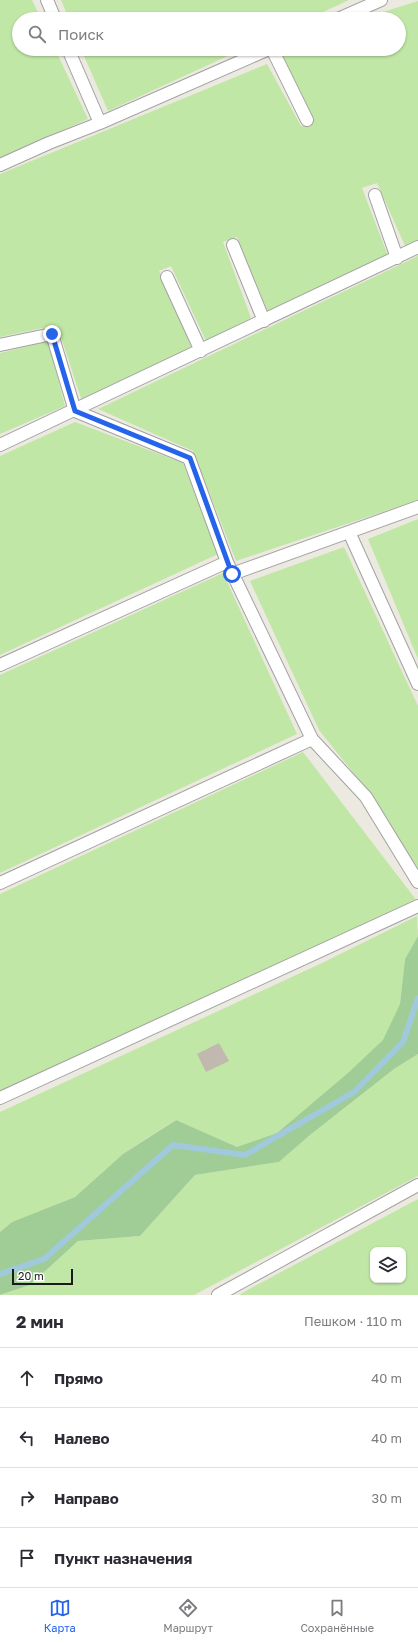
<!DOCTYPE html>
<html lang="ru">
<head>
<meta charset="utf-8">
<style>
  body { margin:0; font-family:"Golos Text",sans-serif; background:#f2f2f3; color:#2b2b33 }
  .controls { position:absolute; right:12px; bottom:12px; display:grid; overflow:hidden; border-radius:8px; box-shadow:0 1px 3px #0004 }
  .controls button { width:36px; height:36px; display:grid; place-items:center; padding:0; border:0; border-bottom:1px solid #e1e1e2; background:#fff; color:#2b2b33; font:20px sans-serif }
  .scale { position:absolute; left:12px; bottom:10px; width:61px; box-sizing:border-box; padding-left:4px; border:2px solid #1b1b1b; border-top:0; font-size:11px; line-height:14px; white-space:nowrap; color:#1b1b1b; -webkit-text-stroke:3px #fff; paint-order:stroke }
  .stop { position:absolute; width:12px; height:12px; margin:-9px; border:3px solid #2563eb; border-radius:50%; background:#fff }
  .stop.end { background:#2563eb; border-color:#fff; box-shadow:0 1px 4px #0008 }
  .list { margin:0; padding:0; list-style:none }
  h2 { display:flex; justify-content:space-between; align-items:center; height:52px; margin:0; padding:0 16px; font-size:17px }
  h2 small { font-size:13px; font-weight:400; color:#7c7c81 }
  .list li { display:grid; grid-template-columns:26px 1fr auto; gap:12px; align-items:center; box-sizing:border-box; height:60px; padding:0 16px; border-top:1px solid #e1e1e2 }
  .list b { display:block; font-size:15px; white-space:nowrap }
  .list em { font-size:13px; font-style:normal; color:#7c7c81 }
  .icon { flex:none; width:22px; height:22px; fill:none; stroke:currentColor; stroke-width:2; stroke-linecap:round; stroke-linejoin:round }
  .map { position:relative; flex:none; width:418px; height:1295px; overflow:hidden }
  .search { position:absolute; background:#fff; box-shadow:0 1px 3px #0004; left:12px; right:12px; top:12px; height:44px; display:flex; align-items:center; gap:10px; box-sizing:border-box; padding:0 14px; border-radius:22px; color:#7c7c81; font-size:15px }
  .sheet { height:292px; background:#fff }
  nav { display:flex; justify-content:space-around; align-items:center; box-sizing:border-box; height:56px; border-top:1px solid #e1e1e2; background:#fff; font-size:11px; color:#7c7c81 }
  nav a { display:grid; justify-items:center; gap:2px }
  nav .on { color:#2563eb }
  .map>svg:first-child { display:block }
  .grass { fill:#c0e7a5; fill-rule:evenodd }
  .forest { fill:#a0cc95 }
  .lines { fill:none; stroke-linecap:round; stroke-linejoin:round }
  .stream { stroke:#a0c9db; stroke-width:6 }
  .building { fill:#c1b8b0 }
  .lane-casing { stroke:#a2a2a2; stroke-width:14 }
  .lane { stroke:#fff; stroke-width:12 }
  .route { stroke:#2563eb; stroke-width:5 }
</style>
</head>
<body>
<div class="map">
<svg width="418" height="1295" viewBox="0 0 418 1295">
  <rect width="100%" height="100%" fill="#ece9e0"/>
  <path class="grass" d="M0 0H32L41 19H19V49H55L88 119 0 158Z
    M61 0H349L308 19H69Z
    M418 1V242L406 248 377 183 362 188 388 256 268 312 237 237 223 242 251 318 206 341 171 266 159 271 192 349 82 401 57 325 0 337V174L267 64 301 126 313 120 283 56 298 49H399V19H367L386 11Z
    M81 49H243L108 111Z
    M418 256V500L236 561 193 451 98 409Z
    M48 341 65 406 0 434V353Z
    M75 422 183 463 218 554 0 655V456Z
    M418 519V659L368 539Z
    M344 547 418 706V868L363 785 319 730 250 581Z
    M223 573 297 734 0 873V675Z
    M303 752 417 901 0 1091V894Z
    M417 916 418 936 405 959 400 1004 384 1040 349 1072 277 1133 237 1147 175 1120 123 1154 75 1197 12 1222 0 1232V1112L322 963Z
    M418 1054V1176L194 1295H1L30 1285 78 1241 140 1236 195 1175 279 1162 310 1135 394 1069Z
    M418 1199V1295H239L251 1288ZM373 1250H403V1280H373Z"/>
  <path class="forest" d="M418 936V1054L394 1069 310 1135 279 1162 195 1175 140 1236 78 1241 30 1285 0 1295V1232L12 1222 75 1197 123 1154 176 1120 237 1147 277 1133 349 1072 383 1040 400 1004 405 959Z"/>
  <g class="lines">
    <path class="stream" d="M0 1274 44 1259 173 1145 245 1155 354 1092 403 1042 418 998"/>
  </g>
  <path class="building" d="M219 1043 229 1061 206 1072 197 1054Z"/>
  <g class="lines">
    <g class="lane-casing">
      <path id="lane" d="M47 0 55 19
        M338 19 381 0
        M68 49 100 123
        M272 49 307 120
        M0 165 49 143 100 123 269 49
        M375 195 397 258
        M233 245 264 321
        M167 277 201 351
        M0 345 52 334 75 411 189 458 227 562
        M0 445 418 247
        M349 532 418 684
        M232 574 418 507
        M0 665 227 562 312 739
        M0 883 312 739 366 797 418 882
        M0 1098 418 906
        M218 1295 418 1185"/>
    </g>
    <use href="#lane" class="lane"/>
  </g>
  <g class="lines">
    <path class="route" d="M52 334 75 411 190 458 232 574"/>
  </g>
</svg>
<div class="controls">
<button><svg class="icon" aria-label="layers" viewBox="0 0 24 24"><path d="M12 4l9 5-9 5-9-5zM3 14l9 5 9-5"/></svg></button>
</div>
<div class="scale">20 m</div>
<div class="stop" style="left:232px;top:574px"></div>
<div class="stop end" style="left:52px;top:334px"></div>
<div class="search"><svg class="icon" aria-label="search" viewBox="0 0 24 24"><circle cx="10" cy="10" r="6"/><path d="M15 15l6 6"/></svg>Поиск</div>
</div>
<section class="sheet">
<h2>2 мин<small>Пешком · 110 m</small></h2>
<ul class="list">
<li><svg class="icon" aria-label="ahead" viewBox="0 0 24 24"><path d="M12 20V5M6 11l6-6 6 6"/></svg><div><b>Прямо</b></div><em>40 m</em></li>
<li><svg class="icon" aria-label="left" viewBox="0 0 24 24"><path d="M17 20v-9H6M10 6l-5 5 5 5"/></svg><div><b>Налево</b></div><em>40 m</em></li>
<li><svg class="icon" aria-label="right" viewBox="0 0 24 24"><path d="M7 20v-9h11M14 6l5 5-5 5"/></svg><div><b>Направо</b></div><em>30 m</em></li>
<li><svg class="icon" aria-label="arrive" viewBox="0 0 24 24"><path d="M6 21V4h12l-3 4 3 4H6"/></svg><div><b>Пункт назначения</b></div></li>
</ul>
</section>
<nav>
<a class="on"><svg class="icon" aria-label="map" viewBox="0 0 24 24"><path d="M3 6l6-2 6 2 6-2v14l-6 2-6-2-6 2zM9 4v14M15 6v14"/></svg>Карта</a>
<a><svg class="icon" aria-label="directions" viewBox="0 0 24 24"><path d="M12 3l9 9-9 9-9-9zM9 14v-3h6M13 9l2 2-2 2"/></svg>Маршрут</a>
<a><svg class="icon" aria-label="saved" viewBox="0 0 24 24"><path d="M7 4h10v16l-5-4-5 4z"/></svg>Сохранённые</a>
</nav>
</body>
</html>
